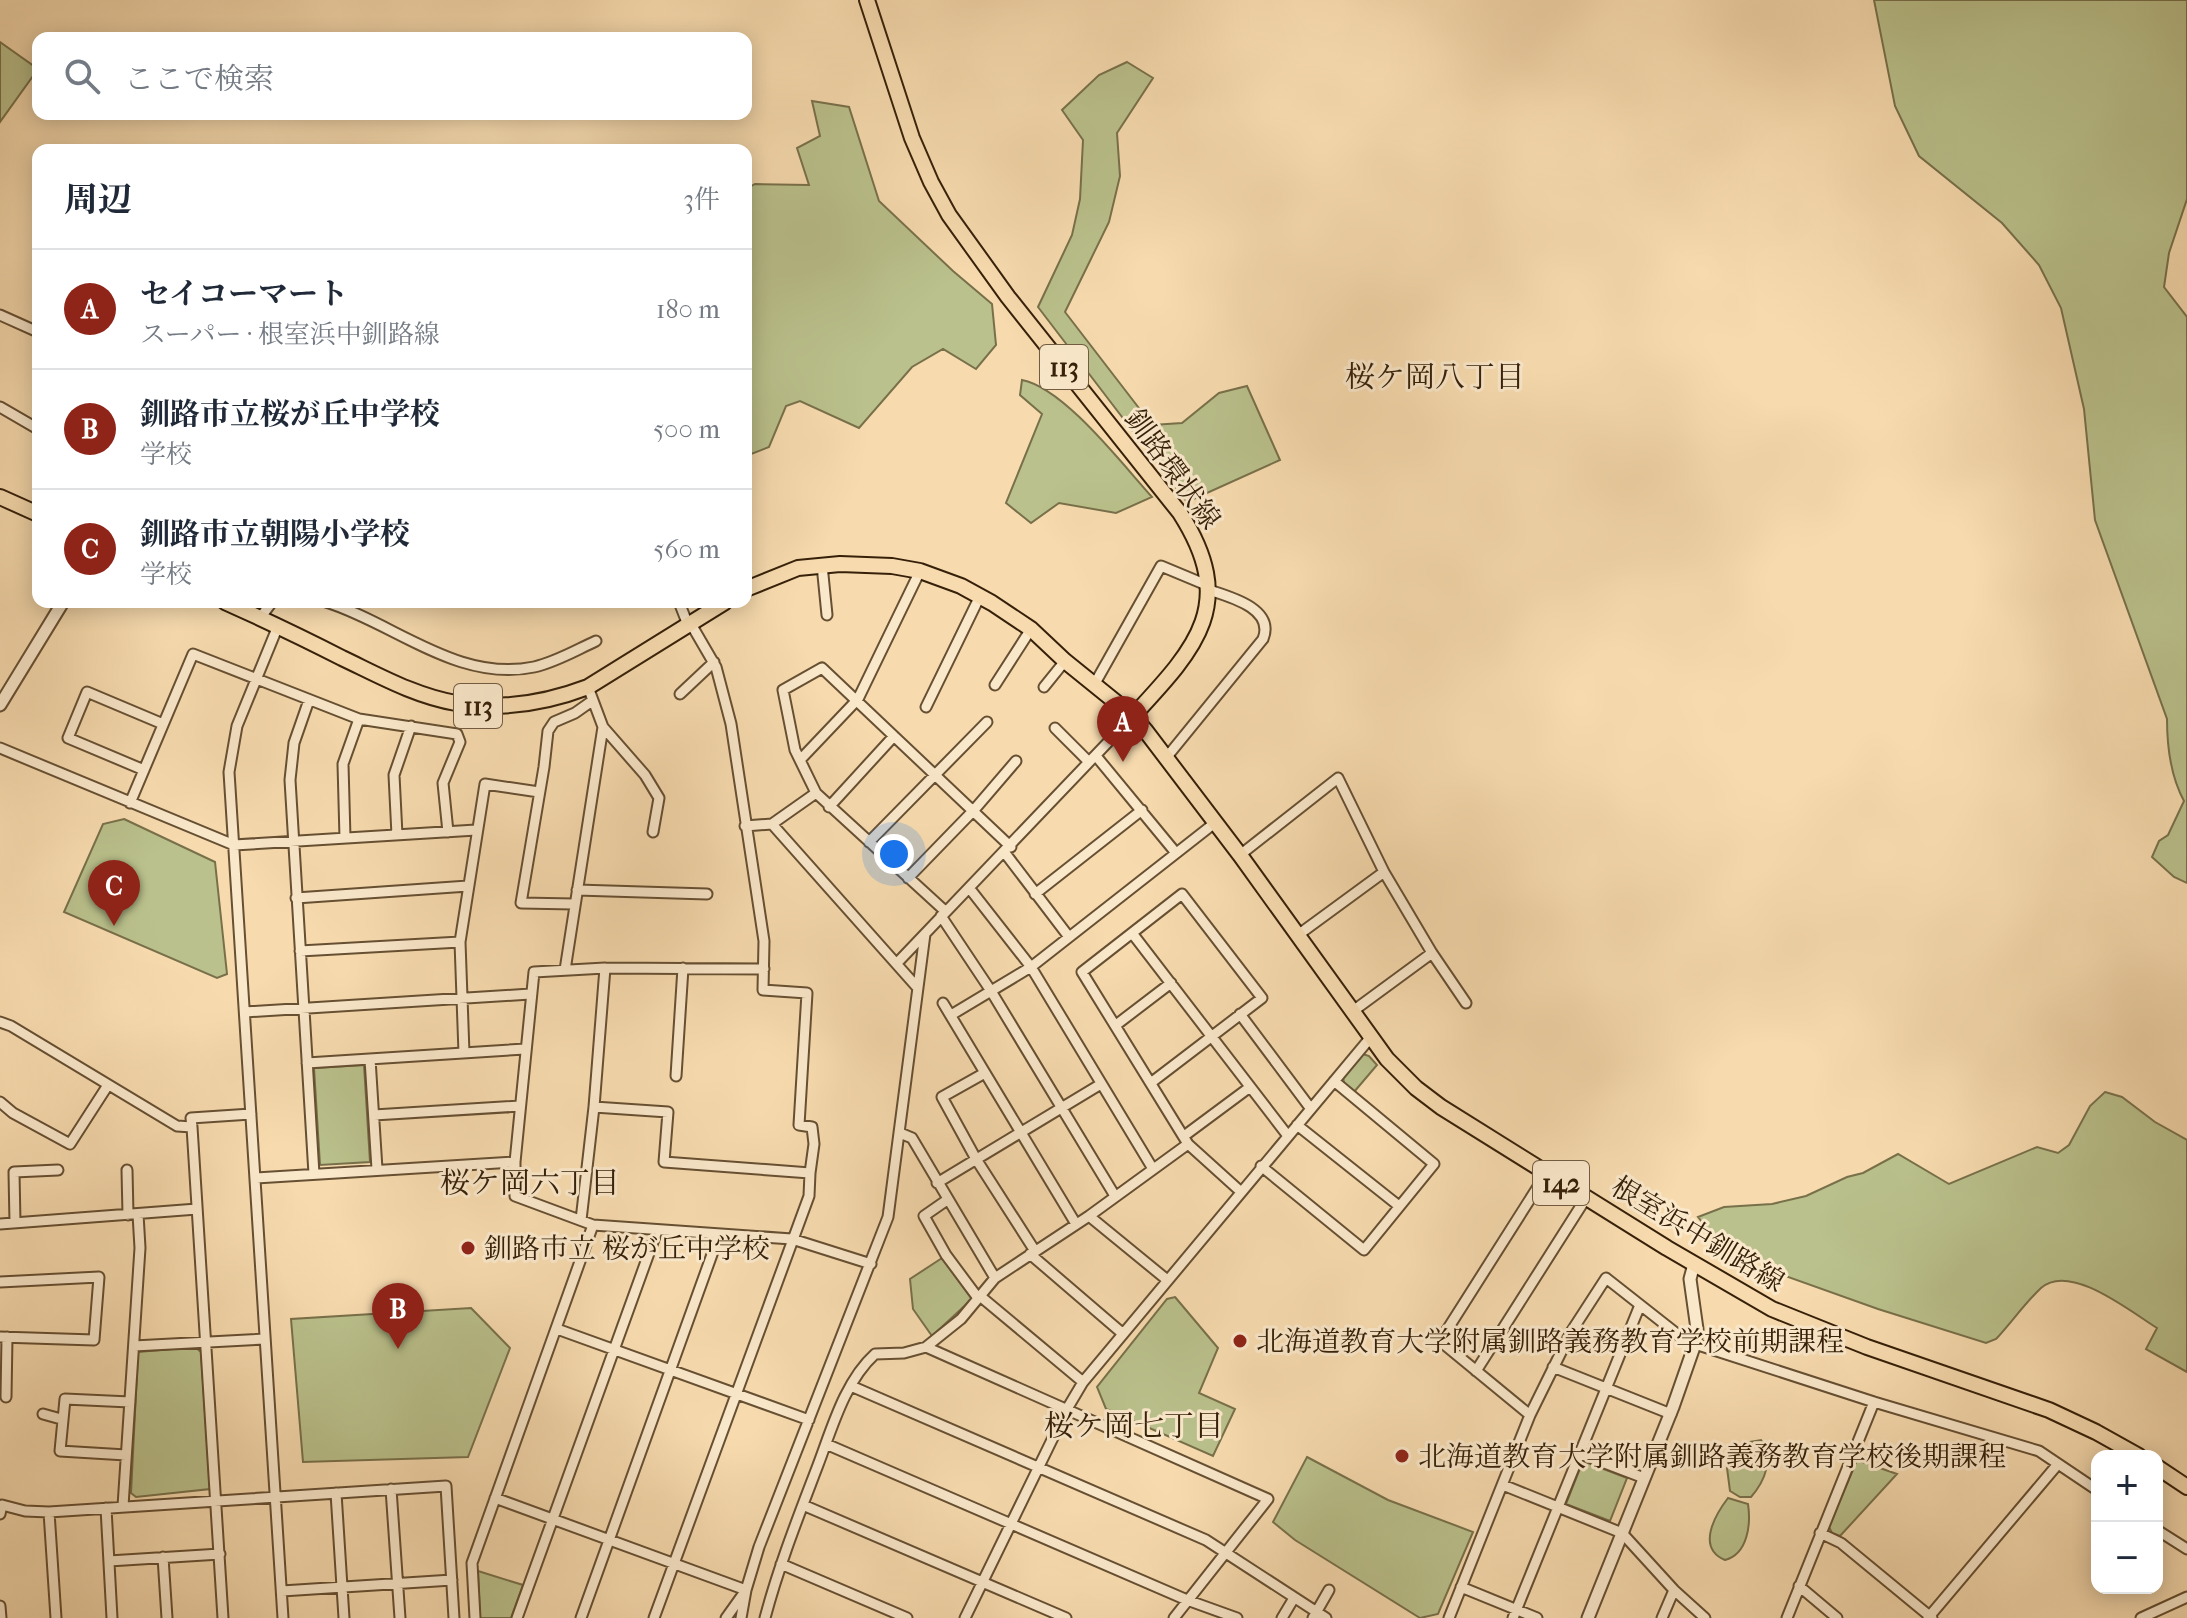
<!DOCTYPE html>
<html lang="ja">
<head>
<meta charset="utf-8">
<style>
  body { margin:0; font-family:"IM FELL French Canon","Noto Serif JP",serif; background:#f6f6f7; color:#1f2937 }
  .controls { position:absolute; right:24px; bottom:24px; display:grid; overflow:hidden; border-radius:16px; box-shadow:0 4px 20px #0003 }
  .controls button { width:72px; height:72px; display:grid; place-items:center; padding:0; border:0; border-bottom:2px solid #e0e1e3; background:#fff; color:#1f2937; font:40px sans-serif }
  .you { position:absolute; left:894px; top:854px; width:28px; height:28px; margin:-20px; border:6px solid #fff; border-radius:50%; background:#1a73e8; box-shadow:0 0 0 12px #1a73e833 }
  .badge { display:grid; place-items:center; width:52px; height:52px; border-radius:50%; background:#8f2418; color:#fff; font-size:26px; font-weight:700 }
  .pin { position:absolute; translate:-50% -66px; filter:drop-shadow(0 2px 4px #0008) }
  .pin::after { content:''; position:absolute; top:42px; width:28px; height:24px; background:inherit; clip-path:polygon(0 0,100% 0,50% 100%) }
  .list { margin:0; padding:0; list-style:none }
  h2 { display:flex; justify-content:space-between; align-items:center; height:104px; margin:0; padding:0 32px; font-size:34px }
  h2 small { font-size:26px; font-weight:400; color:#747a83 }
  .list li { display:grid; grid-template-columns:52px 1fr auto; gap:24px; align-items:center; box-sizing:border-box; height:120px; padding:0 32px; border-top:2px solid #e0e1e3 }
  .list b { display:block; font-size:30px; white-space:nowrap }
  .list p { margin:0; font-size:26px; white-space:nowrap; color:#747a83 }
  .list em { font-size:26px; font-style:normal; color:#747a83 }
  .icon { flex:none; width:44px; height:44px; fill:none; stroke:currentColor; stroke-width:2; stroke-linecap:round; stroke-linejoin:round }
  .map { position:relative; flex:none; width:2187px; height:1618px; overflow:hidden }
  .search { position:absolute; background:#fff; box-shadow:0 4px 20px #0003; left:32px; top:32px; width:720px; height:88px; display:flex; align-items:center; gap:20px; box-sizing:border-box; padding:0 28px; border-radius:16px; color:#747a83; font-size:30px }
  .panel { position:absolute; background:#fff; box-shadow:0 4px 20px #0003; left:32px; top:144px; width:720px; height:464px; border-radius:16px }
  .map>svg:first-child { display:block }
  .green { fill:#bac18c; stroke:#78704a; stroke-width:2 }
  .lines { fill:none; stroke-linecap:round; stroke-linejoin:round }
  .minor-casing { stroke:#664f32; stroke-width:13 }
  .tertiary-casing { stroke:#664f32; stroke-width:15 }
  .primary-casing { stroke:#362009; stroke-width:18 }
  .minor { stroke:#fae8cb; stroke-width:9 }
  .tertiary { stroke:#fae8cb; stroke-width:11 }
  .primary { stroke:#f7dbaf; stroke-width:14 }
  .poi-dot { fill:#8f2418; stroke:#fae8cb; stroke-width:3 }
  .labels { text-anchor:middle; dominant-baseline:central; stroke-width:6; stroke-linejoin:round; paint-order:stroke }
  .shield { fill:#fae8cb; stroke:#715c43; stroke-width:2 }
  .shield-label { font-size:26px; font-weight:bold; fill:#362009 }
  .street-label { font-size:28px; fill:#362009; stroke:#fae8cb }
  .poi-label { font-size:28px; fill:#362009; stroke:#fae8cb; text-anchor:start }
  .neighbourhood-label { font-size:30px; fill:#362009; stroke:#fae8cb }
</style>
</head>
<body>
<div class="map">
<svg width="2187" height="1618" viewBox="0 0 2187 1618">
  <rect width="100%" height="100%" fill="#f7dbaf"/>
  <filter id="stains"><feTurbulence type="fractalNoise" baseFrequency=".0025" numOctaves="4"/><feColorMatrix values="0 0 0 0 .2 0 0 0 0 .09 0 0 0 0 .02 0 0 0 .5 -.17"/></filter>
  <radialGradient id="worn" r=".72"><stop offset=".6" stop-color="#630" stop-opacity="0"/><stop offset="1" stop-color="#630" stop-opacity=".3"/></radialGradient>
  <path class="green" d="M1874 0H2187V199L2169 253 2164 287 2187 317V883L2174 877 2152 857 2159 841 2168 835 2184 801C2171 777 2167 746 2167 719L2095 520 2084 409 2061 308 2039 265 2002 223 1919 156 1895 106Z
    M0 42 38 69 0 122Z
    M1127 62 1153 78 1117 133 1120 176 1109 222 1065 312 1152 425 1182 423 1219 393 1247 386 1280 460 1187 502 1038 307 1072 235 1080 199 1083 140 1062 110 1099 75Z
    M812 101 849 107 879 201 953 271 992 304 996 345 976 369 943 349 912 367 859 428 800 401 786 406 769 447 746 456V189L755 184 809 185 797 148 820 136Z
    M1022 380C1064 388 1122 464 1152 497L1116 513 1059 503 1031 523 1006 503 1042 414 1020 395Z
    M124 819 215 862 227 974 217 978 64 912 103 824Z
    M1363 1054 1369 1056 1377 1065 1354 1092 1344 1084 1343 1076Z
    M364 1065 370 1162 320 1165 314 1068Z
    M2105 1092 2122 1097 2155 1122 2187 1140V1372L2146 1349 2157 1328C2131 1312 2070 1262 2041 1288 2025 1303 2011 1323 1996 1339L1986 1343 1878 1309 1788 1277 1782 1271 1717 1241 1698 1217 1724 1207 1772 1204 1806 1196 1847 1177 1863 1173 1898 1154 1949 1184 2037 1147 2058 1153 2069 1145 2090 1106Z
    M942 1258 972 1299 932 1336 913 1309 910 1279Z
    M1175 1297 1218 1348 1199 1393 1235 1409 1213 1456 1106 1409 1097 1387 1167 1299Z
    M471 1308 510 1348 468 1457 303 1462 291 1319Z
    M195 1347 201 1352 210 1489 136 1497 131 1493 138 1352Z
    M1761 1440C1774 1459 1765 1481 1751 1497H1740L1730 1491 1727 1468 1750 1442Z
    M1307 1457 1388 1500 1473 1532 1438 1614 1420 1618 1295 1540 1273 1522Z
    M1857 1460 1897 1474 1840 1536 1832 1533 1829 1527Z
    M1583 1461 1627 1478 1610 1521 1566 1504Z
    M1728 1498 1748 1504C1751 1524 1748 1554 1725 1560 1696 1548 1715 1515 1728 1498Z
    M478 1571 523 1585 511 1618H480Z"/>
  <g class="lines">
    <g class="minor-casing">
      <path id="minor" d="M0 315 38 332
        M0 407 38 429
        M822 565 827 615
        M326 602C394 623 458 683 534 667 556 662 576 650 596 641
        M679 602 688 625
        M260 618 272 602
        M691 624 716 667 731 724 764 941 763 990 807 993 799 1125 812 1127 814 1144 810 1173
        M278 626 237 726 229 772 283 1618
        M995 685 1031 629
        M1094 685 1161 566 1209 586
        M588 687 603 727 645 775 659 798 653 832
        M1044 687 1065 661
        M680 694 714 662
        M309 700 294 743 290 780 314 1174
        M926 707 980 596
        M1055 728 1089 762
        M0 748 234 845 476 830
        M1096 756 1176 853
        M1166 758 1263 639C1275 609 1231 597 1209 590
        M800 760 858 699 920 571
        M144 770 68 738 87 692 163 724
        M130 803 193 654 359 719 457 734 460 742 443 783 448 832
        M829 807 894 736
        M772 824 916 986
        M745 826 772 824 816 793
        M397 835 394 775 411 726
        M345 838 343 764 359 719
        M869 842 987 722
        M1005 853 1069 937
        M1240 855 1338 778 1384 872 1432 953 1466 1003
        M908 878 974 810 1016 761
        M970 889 1031 967 1153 1169
        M577 890 707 894
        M1035 894 1142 810
        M296 898 468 886
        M574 904 521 903 544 767 548 731 554 722 575 713 592 701
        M945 911 816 793 795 750 783 690 822 668 1011 847
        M941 916 991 991 1115 1196
        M1132 933 1288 1136
        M1298 935 1384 872
        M300 951 460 942
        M898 962 1133 716
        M764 969 605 968 534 972 515 1162V1196L593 1225 792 1239 871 1264
        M565 970 603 727
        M943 1003 1076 1224
        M1353 1011 1432 953
        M245 1012 530 994
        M1240 1014 1311 1109
        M951 1015 1031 967 1216 822
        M0 1022 11 1026 177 1126 192 1127 191 1118 251 1114
        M1116 1025 1171 983
        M464 1053 460 942 485 784 539 792
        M370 1059 377 1169
        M307 1063 525 1049
        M983 1074 942 1097 976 1159 1035 1251
        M676 1076 683 968
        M1152 1082 1262 998 1182 894 1082 972 1188 1144 1240 1191
        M0 1102 13 1113 70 1144 108 1085
        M594 1107 668 1112 664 1162 810 1173 809 1196 654 1618
        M374 1115 520 1106
        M1297 1125 1399 1206
        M192 1127 223 1618
        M900 1133 912 1138 995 1278
        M1184 1136 1250 1087
        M1261 1166 1364 1250 1434 1164 1334 1081
        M127 1170 128 1215
        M256 1178 515 1162
        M937 1183 1101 1084
        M947 1200 924 1216 946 1255 978 1298
        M1089 1216 1166 1279
        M581 1220 594 1107 605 968
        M15 1223 14 1172 58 1170
        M0 1224 197 1209
        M1030 1254 1122 1333
        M0 1282 99 1277 94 1340 0 1337
        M980 1296 1083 1382
        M557 1329 809 1420
        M134 1346 265 1339
        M926 1347 1268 1499 1174 1618
        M1553 1367 1671 1414
        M1476 1371 1586 1198
        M851 1386 1206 1540 1326 1618
        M6 1397 7 1337
        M43 1414 61 1419
        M1530 1415 1440 1341 1546 1174
        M826 1444 1187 1600 1237 1618
        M1581 1454 1644 1478
        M126 1455 60 1451 65 1399 130 1402
        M1503 1485 1622 1533 1674 1590 1705 1618
        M391 1489 400 1618
        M336 1493 344 1618
        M495 1498 746 1590 726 1618
        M803 1505 1066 1618
        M123 1506 140 1248 138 1214
        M106 1508 112 1618
        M49 1512 56 1618
        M0 1514 2 1505 25 1511 49 1512 446 1486 454 1618
        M2157 1530 2187 1549
        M1820 1533 1841 1543 1932 1618
        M163 1557 167 1618
        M109 1561 220 1554
        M781 1564 907 1618
        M1799 1586 1837 1618
        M1461 1587 1537 1618
        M282 1591 452 1580
        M0 1606 1 1618
        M475 1618 472 1563 593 1225
        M517 1618 657 1231
        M581 1618 719 1235
        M741 1618 746 1590 759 1547 888 1217 925 934
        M765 1618C779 1565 799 1515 818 1465 832 1428 845 1381 875 1354L904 1353 926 1347 961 1319 995 1278 1089 1216 1188 1144
        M965 1618 1067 1409 1083 1382 1371 1037
        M1282 1618 1294 1598
        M1313 1618 1329 1590
        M1449 1618 1530 1415 1571 1332 1606 1278 1681 1337 1695 1344 1874 1402 2039 1451 2097 1490
        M1513 1618 1640 1305
        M1662 1618 1674 1590
        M1787 1618 1874 1402
        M1928 1618 2058 1464
        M2141 1618 2187 1597"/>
    </g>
    <g class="tertiary-casing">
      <path id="tertiary" d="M0 705 63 602
        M1588 1618 1673 1407 1695 1344 1697 1329 1690 1279 1694 1264"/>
    </g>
    <g class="primary-casing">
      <path id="primary" d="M867 0 912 138 931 182 949 215 1008 297 1180 513C1238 604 1197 647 1133 716
        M0 497 38 514
        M746 589 798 568 840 564 892 566 920 571 961 586 992 603 1031 629 1065 661 1133 716 1145 730 1240 855 1387 1059 1416 1088 1441 1107 1667 1248 1772 1309 1867 1347 2049 1410 2096 1432 2139 1456
        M225 602C265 620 303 638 342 658 378 675 415 696 456 703 500 710 546 703 588 687L725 602
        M2157 1467 2187 1487"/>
    </g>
    <use href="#minor" class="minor"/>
    <use href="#tertiary" class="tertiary"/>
    <use href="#primary" class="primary"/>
  </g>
  <g class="poi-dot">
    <circle cx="468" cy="1248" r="8"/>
    <circle cx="1240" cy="1341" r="8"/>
    <circle cx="1402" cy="1456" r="8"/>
  </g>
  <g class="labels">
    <g class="shield">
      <rect x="1040" y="345" width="48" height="44" rx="6"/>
      <rect x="454" y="684" width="48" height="44" rx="6"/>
      <rect x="1533" y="1161" width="56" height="44" rx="6"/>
    </g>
    <g class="shield-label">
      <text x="1064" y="367">113</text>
      <text x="478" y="706">113</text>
      <text x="1561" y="1183">142</text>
    </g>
    <g class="street-label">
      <text transform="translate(1173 469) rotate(54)">釧路環状線</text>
      <text transform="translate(1698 1234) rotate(31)">根室浜中釧路線</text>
    </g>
    <g class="poi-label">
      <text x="484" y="1248">釧路市立 桜が丘中学校</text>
      <text x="1256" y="1341">北海道教育大学附属釧路義務教育学校前期課程</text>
      <text x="1418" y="1456">北海道教育大学附属釧路義務教育学校後期課程</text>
    </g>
    <g class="neighbourhood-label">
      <text x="1435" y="377">桜ケ岡八丁目</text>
      <text x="530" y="1183">桜ケ岡六丁目</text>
      <text x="1134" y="1426">桜ケ岡七丁目</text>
    </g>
  </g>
  <rect width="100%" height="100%" filter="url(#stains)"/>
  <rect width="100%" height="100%" fill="url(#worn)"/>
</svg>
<div class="controls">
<button>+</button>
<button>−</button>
</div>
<div class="you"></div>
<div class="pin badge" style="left:1123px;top:762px">A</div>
<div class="pin badge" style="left:398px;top:1349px">B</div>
<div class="pin badge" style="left:114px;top:926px">C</div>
<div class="search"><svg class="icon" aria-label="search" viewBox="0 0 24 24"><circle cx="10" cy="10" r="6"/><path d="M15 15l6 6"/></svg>ここで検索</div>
<section class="panel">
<h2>周辺<small>3件</small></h2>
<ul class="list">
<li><span class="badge">A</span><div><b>セイコーマート</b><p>スーパー · 根室浜中釧路線</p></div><em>180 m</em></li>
<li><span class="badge">B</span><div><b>釧路市立桜が丘中学校</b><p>学校</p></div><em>500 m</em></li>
<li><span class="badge">C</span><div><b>釧路市立朝陽小学校</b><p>学校</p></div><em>560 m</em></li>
</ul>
</section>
</div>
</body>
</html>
